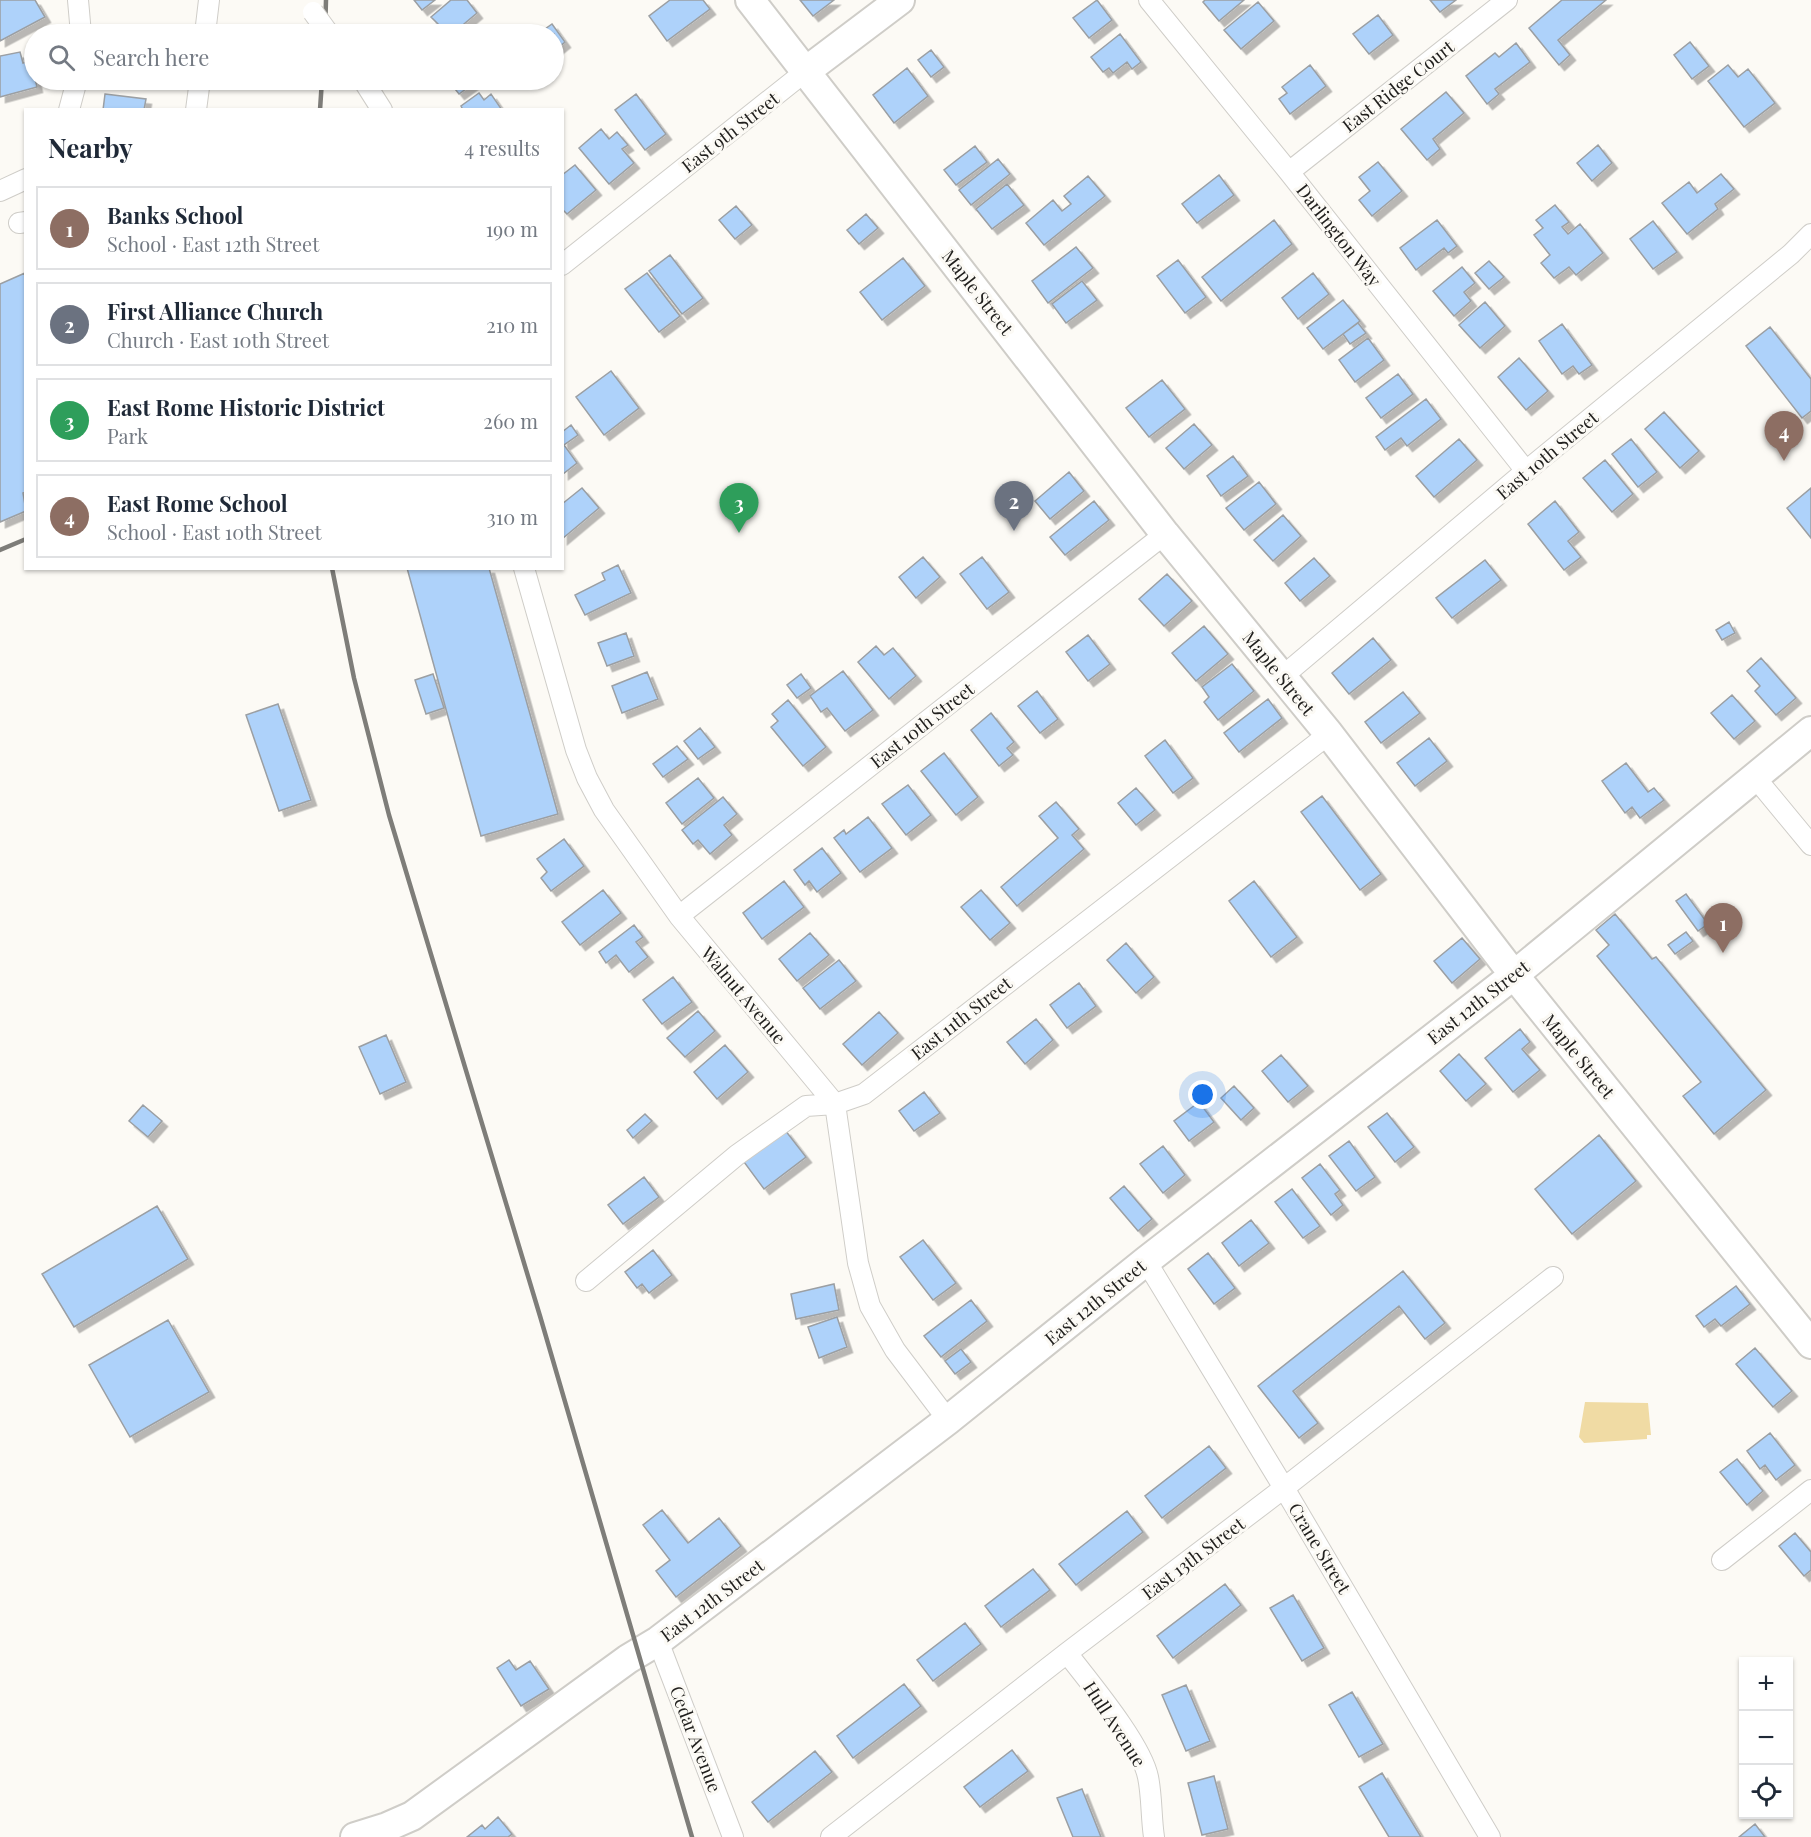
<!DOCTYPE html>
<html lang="en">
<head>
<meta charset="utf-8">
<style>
  body { margin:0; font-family:"Playfair Display",serif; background:#f6f6f7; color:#1f2937 }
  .controls { position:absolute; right:18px; bottom:18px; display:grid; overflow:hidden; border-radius:0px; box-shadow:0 2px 4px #0004 }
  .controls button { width:54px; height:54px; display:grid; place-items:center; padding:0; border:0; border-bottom:2px solid #e0e1e3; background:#fff; color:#1f2937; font:30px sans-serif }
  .you { position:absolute; left:1203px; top:1095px; width:21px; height:21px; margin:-15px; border:4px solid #fff; border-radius:50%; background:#1a73e8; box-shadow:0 0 0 9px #1a73e833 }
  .badge { display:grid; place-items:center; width:39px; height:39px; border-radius:50%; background:#ea580c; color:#fff; font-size:20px; font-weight:700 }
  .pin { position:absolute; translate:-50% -50px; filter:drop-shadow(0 2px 3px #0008) }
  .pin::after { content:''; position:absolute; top:32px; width:21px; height:18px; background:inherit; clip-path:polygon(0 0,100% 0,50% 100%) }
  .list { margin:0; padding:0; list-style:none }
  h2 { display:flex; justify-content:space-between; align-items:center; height:78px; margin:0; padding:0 24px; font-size:26px }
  h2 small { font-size:20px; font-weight:400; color:#747a83 }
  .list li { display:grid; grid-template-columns:39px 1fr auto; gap:18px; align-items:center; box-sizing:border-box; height:84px; margin:0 12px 12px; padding:0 12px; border:2px solid #e0e1e3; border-radius:0px }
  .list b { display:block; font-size:22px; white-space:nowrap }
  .list p { margin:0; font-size:20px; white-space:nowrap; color:#747a83 }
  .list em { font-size:20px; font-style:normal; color:#747a83 }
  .icon { flex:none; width:33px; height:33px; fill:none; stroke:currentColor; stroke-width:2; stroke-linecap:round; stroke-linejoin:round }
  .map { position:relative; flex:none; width:1811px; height:1837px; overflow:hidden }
  .search { position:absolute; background:#fff; box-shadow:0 2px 4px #0004; left:24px; top:24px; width:540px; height:66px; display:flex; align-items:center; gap:15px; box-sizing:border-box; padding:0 21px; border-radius:33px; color:#747a83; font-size:22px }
  .panel { position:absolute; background:#fff; box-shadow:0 2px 4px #0004; left:24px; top:108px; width:540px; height:462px; border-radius:0px }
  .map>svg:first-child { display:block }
  .green { fill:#f0dba4 }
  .building { fill:#aed2fa; stroke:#9b9fa3; stroke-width:1.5; filter:url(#shadow) }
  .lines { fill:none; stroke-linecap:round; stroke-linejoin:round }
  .street-casing { stroke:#cfcdc8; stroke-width:22 }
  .secondary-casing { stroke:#cfcdc8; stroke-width:32 }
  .street { stroke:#fff; stroke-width:20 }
  .secondary { stroke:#fff; stroke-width:28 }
  .rail { stroke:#7e7d79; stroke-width:4.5 }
  .street-bridge-casing { stroke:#cfcdc8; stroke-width:22; stroke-linecap:butt }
  .street-bridge { stroke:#fff; stroke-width:20 }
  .labels { text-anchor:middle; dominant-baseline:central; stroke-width:6; stroke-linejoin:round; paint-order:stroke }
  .street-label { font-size:18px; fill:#21201e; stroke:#fcfaf5 }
</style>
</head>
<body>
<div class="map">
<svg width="1811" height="1837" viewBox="0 0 1811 1837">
  <defs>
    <filter id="shadow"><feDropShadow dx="5.5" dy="5.5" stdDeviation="0" flood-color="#0004"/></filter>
  </defs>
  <rect width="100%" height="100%" fill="#fcfaf5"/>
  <path class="green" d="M1585 1402 1648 1403 1651 1435H1647V1439L1584 1443 1579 1437Z"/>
  <path class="building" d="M0 0H35L45 17 0 41Z
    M414 0H435L422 10Z
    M451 0H467L477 13 452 34H436L432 29 438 24 431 17Z
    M670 0H703L710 9 667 41 649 16Z
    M800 0H834L813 16Z
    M1097 0 1112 20 1089 38 1073 18Z
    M1205 0H1244L1219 21 1203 2Z
    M1430 0H1456L1440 12Z
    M1562 0H1606L1558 40 1570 55 1559 65 1529 28Z
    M1258 2 1274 21 1241 49 1224 30Z
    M1378 15 1393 35 1369 54 1353 34Z
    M552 24 565 42 554 51V34H538Z
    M1120 34 1141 62 1132 69 1127 62 1113 73 1109 68 1103 72 1091 57Z
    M1690 42 1709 66 1692 79 1674 55Z
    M1516 43 1530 62 1495 89 1499 94 1487 104 1466 76 1495 53 1499 57Z
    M931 50 944 67 931 77 918 60Z
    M20 52 23 63 31 61 37 87 0 97V56Z
    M1310 65 1326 86 1290 114 1279 99 1287 93 1282 87Z
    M1728 65 1738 77 1748 69 1775 103 1744 127 1708 81Z
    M907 68 928 96 894 123 873 95Z
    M448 80H478L459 94Z
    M1446 92 1464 113 1433 139 1440 149 1427 160 1401 129Z
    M479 93 484 100 491 94 502 110H463L461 106Z
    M105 94 146 99 144 110H103Z
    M636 94 666 134 645 150 615 110Z
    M601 129 609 139 617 132 628 145 622 149 634 163 609 184 579 148Z
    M1598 145 1612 163 1592 181 1577 163Z
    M975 146 987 162 956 185 944 170Z
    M998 159 1010 174 971 205 959 190Z
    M1378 162 1402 191 1372 216 1359 200 1370 191 1359 177Z
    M575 165 596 190 567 214 562 209V175Z
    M1721 174 1734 189 1715 204 1718 209 1687 234 1662 203 1689 182 1697 193Z
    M1219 175 1234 195 1197 223 1182 204Z
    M1088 176 1105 196 1044 245 1026 223 1053 200 1062 211 1071 204 1064 196Z
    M1007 184 1024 205 992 229 976 209Z
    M1555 205 1569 222 1562 227 1568 234 1580 224 1603 253 1576 275 1569 267 1554 278 1541 263 1550 255 1534 235 1543 228 1536 220Z
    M736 206 752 225 735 239 719 220Z
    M866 214 878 228 859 244 847 230Z
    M1274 220 1292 244 1221 301 1202 277Z
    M1437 220 1457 246 1448 253 1444 248 1416 270 1400 248Z
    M1653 221 1677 252 1653 269 1630 239Z
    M1076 247 1093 268 1048 303 1032 281Z
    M670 255 703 298 682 314 649 271Z
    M903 258 925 286 882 320 860 292Z
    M1178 260 1206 297 1185 313 1157 276Z
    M1489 261 1504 277 1489 289 1475 273Z
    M1462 267 1475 283 1464 292 1471 301 1454 316 1433 291Z
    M25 273 26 492 23 493 26 511 0 522V284Z
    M647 273 680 316 659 332 625 289Z
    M1313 273 1329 294 1298 319 1282 298Z
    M1082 281 1097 300 1066 323 1052 304Z
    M1343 300 1360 321 1323 349 1307 328Z
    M1485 302 1505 326 1480 348 1459 325Z
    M1358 323 1366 333 1350 344 1343 334Z
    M1562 324 1592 365 1579 374 1573 366 1562 374 1539 341Z
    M1770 327 1811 379V411L1802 418 1746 346Z
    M1368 338 1384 360 1355 382 1339 360Z
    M1519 358 1548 391 1526 410 1498 377Z
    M611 371 639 408 604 435 576 397Z
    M1398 374 1413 394 1381 418 1366 398Z
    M1162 380 1185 409 1149 437 1126 408Z
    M1426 399 1441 419 1407 446 1401 438 1385 450 1376 437Z
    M1664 412 1699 451 1680 468 1645 429Z
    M1194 424 1212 445 1184 469 1166 448Z
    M571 425 578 435 564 445 577 463 563 474 562 432Z
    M1459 439 1477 460 1434 497 1416 476Z
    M1631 439 1657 472 1638 487 1612 454Z
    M1233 456 1248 476 1221 496 1207 476Z
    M1605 460 1633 494 1612 512 1583 478Z
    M1069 472 1084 491 1050 519 1035 501Z
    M1259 482 1276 504 1244 530 1226 508Z
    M582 488 599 508 562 539V504Z
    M1811 488V538L1787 508Z
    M1094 501 1109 520 1065 555 1050 537Z
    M1555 501 1579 532 1568 541 1581 557 1564 570 1528 524Z
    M1283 515 1301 536 1273 561 1254 540Z
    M923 557 940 577 916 598 899 577Z
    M982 557 1009 592 987 609 960 574Z
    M1314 558 1330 576 1300 601 1285 583Z
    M1485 560 1501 580 1452 618 1436 598Z
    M618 565 631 593 585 615 575 595 605 580 602 573Z
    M407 568H489L558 814 481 836Z
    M1167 574 1192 601 1164 626 1139 599Z
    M1729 622 1735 633 1722 640 1716 630Z
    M1204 626 1228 654 1196 681 1172 653Z
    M626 633 634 656 607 666 598 643Z
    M1088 635 1110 664 1088 681 1066 652Z
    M1373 638 1391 660 1349 694 1332 673Z
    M876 646 884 655 893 648 916 676 889 699 858 662Z
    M1761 658 1796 698 1776 715 1755 691 1760 686 1747 671Z
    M1232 664 1254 691 1218 720 1204 702 1209 697 1202 687Z
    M843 671 873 710 845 731 827 708 821 712 810 696Z
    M647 672 658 699 622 713 612 686Z
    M433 674 444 708 426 714 415 680Z
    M801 674 811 688 797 698 787 685Z
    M1037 691 1058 719 1040 733 1018 706Z
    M1403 692 1420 713 1381 743 1365 722Z
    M1732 695 1755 721 1734 739 1711 713Z
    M1268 699 1282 718 1239 752 1224 733Z
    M788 700 826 747 803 766 771 727 778 721 772 714Z
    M278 704 311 800 279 811 246 715Z
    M991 713 1014 742 1007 748 1013 755 999 766 971 730Z
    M700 728 715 747 698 759 684 741Z
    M1429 738 1447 761 1415 786 1397 763Z
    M1165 740 1193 778 1173 793 1145 756Z
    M677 746 688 759 663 777 653 764Z
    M944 753 978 797 956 815 921 771Z
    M1626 763 1648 792 1654 788 1664 800 1640 818 1632 807 1625 813 1602 781Z
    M698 778 714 798 682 824 666 803Z
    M908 785 931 815 906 835 882 804Z
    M1136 788 1155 810 1136 825 1118 803Z
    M1322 796 1381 874 1360 890 1301 812Z
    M723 797 737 814 724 825 732 835 710 854 698 840 693 844 682 830Z
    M1056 802 1079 829 1072 835 1084 849 1017 906 1001 887 1058 838 1039 816Z
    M868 817 892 848 860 872 834 838 844 830 846 834Z
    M564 839 584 866 551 891 541 878 547 872 537 859Z
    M822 848 841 873 817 892 809 881 805 885 794 870Z
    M784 881 804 907 762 939 743 913Z
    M1254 881 1297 937 1271 957 1229 901Z
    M603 890 621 913 580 945 562 922Z
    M981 890 1010 923 990 940 961 907Z
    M1686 894 1708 924 1698 931 1676 901Z
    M1615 914 1652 959 1656 957 1766 1090 1714 1134 1683 1096 1701 1082 1597 956 1609 945 1596 930Z
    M634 925 643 937 636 942 648 957 629 972 616 955 606 963 599 952Z
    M1686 932 1693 941 1675 954 1668 945Z
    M810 933 829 955 797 981 779 959Z
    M1462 938 1480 959 1452 983 1434 961Z
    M1126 943 1154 977 1136 993 1107 960Z
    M839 960 856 981 820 1009 803 988Z
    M673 977 692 1002 662 1024 643 1000Z
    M1079 983 1096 1006 1067 1028 1050 1005Z
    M698 1011 715 1031 685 1057 667 1038Z
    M879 1012 898 1033 862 1065 843 1044Z
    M1036 1019 1053 1040 1025 1064 1007 1042Z
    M1520 1029 1530 1042 1522 1049 1540 1070 1513 1092 1485 1058Z
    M386 1035 406 1082 380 1094 359 1047Z
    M725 1045 748 1072 717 1099 694 1072Z
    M1459 1054 1486 1084 1466 1101 1440 1071Z
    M1281 1055 1308 1086 1288 1102 1262 1071Z
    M1234 1086 1254 1108 1241 1120 1221 1098Z
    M924 1092 940 1113 914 1131 899 1111Z
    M1199 1102 1214 1122 1189 1141 1174 1121Z
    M143 1105 162 1121 148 1137 129 1121Z
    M1387 1113 1414 1147 1395 1162 1368 1127Z
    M645 1114 652 1121 633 1138 627 1130Z
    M785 1130 806 1157 764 1189 744 1162Z
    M1599 1135 1636 1181 1572 1234 1535 1189Z
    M1349 1141 1375 1177 1356 1191 1329 1156Z
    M1163 1146 1185 1175 1163 1193 1140 1164Z
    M1320 1164 1340 1190 1335 1194 1343 1205 1331 1215 1302 1178Z
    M644 1177 659 1197 623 1224 608 1205Z
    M1124 1186 1152 1219 1138 1231 1110 1198Z
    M1292 1189 1320 1226 1303 1238 1275 1202Z
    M157 1206 188 1259 74 1327 42 1274Z
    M1251 1220 1269 1243 1239 1266 1222 1243Z
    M923 1240 956 1283 933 1300 900 1257Z
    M653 1250 672 1275 649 1293 642 1284 637 1288 625 1272Z
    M1208 1253 1235 1288 1214 1304 1188 1269Z
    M1403 1271 1445 1323 1425 1339 1399 1306 1293 1391 1318 1423 1299 1438 1258 1386Z
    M834 1284 839 1310 796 1319 791 1294Z
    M1736 1286 1750 1304 1721 1326 1715 1319 1704 1327 1696 1316Z
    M971 1300 987 1321 941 1357 924 1336Z
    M837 1317 847 1347 819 1358 808 1327Z
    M168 1320 209 1392 130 1437 89 1365Z
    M1755 1348 1792 1391 1773 1407 1736 1364Z
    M961 1349 971 1362 955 1374 945 1361Z
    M1770 1433 1795 1465 1776 1480 1765 1465 1760 1469 1747 1451Z
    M1209 1446 1226 1468 1162 1518 1145 1496Z
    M1737 1459 1763 1491 1747 1505 1720 1472Z
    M662 1510 688 1543 719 1518 741 1546 676 1597 656 1571 670 1560 643 1525Z
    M1127 1511 1143 1532 1076 1585 1059 1564Z
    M1795 1533 1811 1552V1570L1804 1576 1779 1546Z
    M1033 1569 1050 1590 1001 1627 985 1606Z
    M1225 1584 1241 1605 1173 1658 1157 1636Z
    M1293 1595 1324 1648 1302 1661 1270 1608Z
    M965 1623 981 1644 933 1681 917 1660Z
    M509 1660 516 1670 530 1661 549 1689 521 1706 497 1668Z
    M904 1684 921 1706 853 1758 837 1736Z
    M1186 1685 1210 1741 1186 1751 1162 1695Z
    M1352 1692 1383 1744 1359 1757 1329 1705Z
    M1012 1750 1028 1771 980 1807 964 1787Z
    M815 1751 832 1772 768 1822 752 1802Z
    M1382 1773 1421 1837H1389L1359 1787Z
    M1214 1776 1228 1829 1202 1835 1188 1783Z
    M1082 1789 1101 1837H1073L1057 1798Z
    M498 1817 512 1834 508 1837H467L482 1825 485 1829Z
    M1755 1824 1765 1837H1739Z"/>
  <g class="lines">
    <g class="street-casing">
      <path id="street" d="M78 0 81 34
        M1149 0 1289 172 1526 471
        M205 34 209 0
        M363 80 382 110
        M69 110 77 80
        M196 110 200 80
        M1289 172 1507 0
        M0 191 26 179
        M19 223 26 222
        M562 265 806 71
        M524 568 576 750 587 778 604 810 679 916 835 1104 858 1263 870 1306 895 1350 948 1420
        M1283 676 1526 471 1791 254 1811 234
        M1754 776 1811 845
        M679 916 1165 534
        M1146 1261 1284 1488 1490 1837
        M586 1281 737 1155 806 1106 835 1104 864 1094 1329 734
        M1722 1560 1811 1490
        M658 1641 733 1837
        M1067 1653C1089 1682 1141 1743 1148 1777 1152 1796 1151 1817 1154 1837
        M831 1837 1067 1653 1284 1488 1553 1277"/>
    </g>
    <g class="secondary-casing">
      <path id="secondary" d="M750 0 1165 534 1329 734 1514 975 1811 1344
        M806 71 900 0
        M355 1837 387 1827 412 1816 628 1659 658 1641 948 1420 1146 1261 1514 975 1811 731"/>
    </g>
    <use href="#street" class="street"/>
    <use href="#secondary" class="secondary"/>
    <path class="rail" d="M325 34 326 0
      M320 110 322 80
      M0 550 26 539
      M332 568 354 678 389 815 540 1316 692 1837"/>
    <g class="street-bridge-casing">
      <path id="street-bridge" d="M313 12 329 34"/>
    </g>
    <use href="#street-bridge" class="street-bridge"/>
  </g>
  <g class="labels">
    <g class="street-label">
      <text transform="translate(1398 86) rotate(-38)">East Ridge Court</text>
      <text transform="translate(730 132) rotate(-38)">East 9th Street</text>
      <text transform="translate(1339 235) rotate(52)">Darlington Way</text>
      <text transform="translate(978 292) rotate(52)">Maple Street</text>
      <text transform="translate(1547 455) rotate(-40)">East 10th Street</text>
      <text transform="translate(1279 673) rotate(51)">Maple Street</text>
      <text transform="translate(922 725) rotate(-38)">East 10th Street</text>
      <text transform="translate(744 995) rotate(50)">Walnut Avenue</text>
      <text transform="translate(1478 1002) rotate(-38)">East 12th Street</text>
      <text transform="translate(961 1018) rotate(-38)">East 11th Street</text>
      <text transform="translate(1579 1056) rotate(51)">Maple Street</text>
      <text transform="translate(1095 1302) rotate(-39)">East 12th Street</text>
      <text transform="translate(1320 1548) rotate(59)">Crane Street</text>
      <text transform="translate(1193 1558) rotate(-37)">East 13th Street</text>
      <text transform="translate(712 1600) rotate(-37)">East 12th Street</text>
      <text transform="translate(1115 1724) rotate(57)">Hull Avenue</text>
      <text transform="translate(696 1739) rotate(69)">Cedar Avenue</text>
    </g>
  </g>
</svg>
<div class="controls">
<button>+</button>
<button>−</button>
<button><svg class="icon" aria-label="locate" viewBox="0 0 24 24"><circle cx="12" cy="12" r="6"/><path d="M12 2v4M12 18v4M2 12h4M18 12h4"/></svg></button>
</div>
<div class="you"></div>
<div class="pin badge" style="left:1723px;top:953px;background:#8d6e63">1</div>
<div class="pin badge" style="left:1014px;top:531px;background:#6b7280">2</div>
<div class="pin badge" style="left:739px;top:533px;background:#2e9e5b">3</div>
<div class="pin badge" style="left:1784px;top:461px;background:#8d6e63">4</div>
<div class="search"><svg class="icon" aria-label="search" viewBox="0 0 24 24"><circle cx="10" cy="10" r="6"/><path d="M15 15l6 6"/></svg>Search here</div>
<section class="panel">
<h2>Nearby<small>4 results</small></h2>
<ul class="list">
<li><span class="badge" style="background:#8d6e63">1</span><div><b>Banks School</b><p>School · East 12th Street</p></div><em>190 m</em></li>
<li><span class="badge" style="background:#6b7280">2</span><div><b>First Alliance Church</b><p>Church · East 10th Street</p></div><em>210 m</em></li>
<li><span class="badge" style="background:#2e9e5b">3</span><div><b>East Rome Historic District</b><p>Park</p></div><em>260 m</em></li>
<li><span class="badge" style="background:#8d6e63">4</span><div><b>East Rome School</b><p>School · East 10th Street</p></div><em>310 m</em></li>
</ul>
</section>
</div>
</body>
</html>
